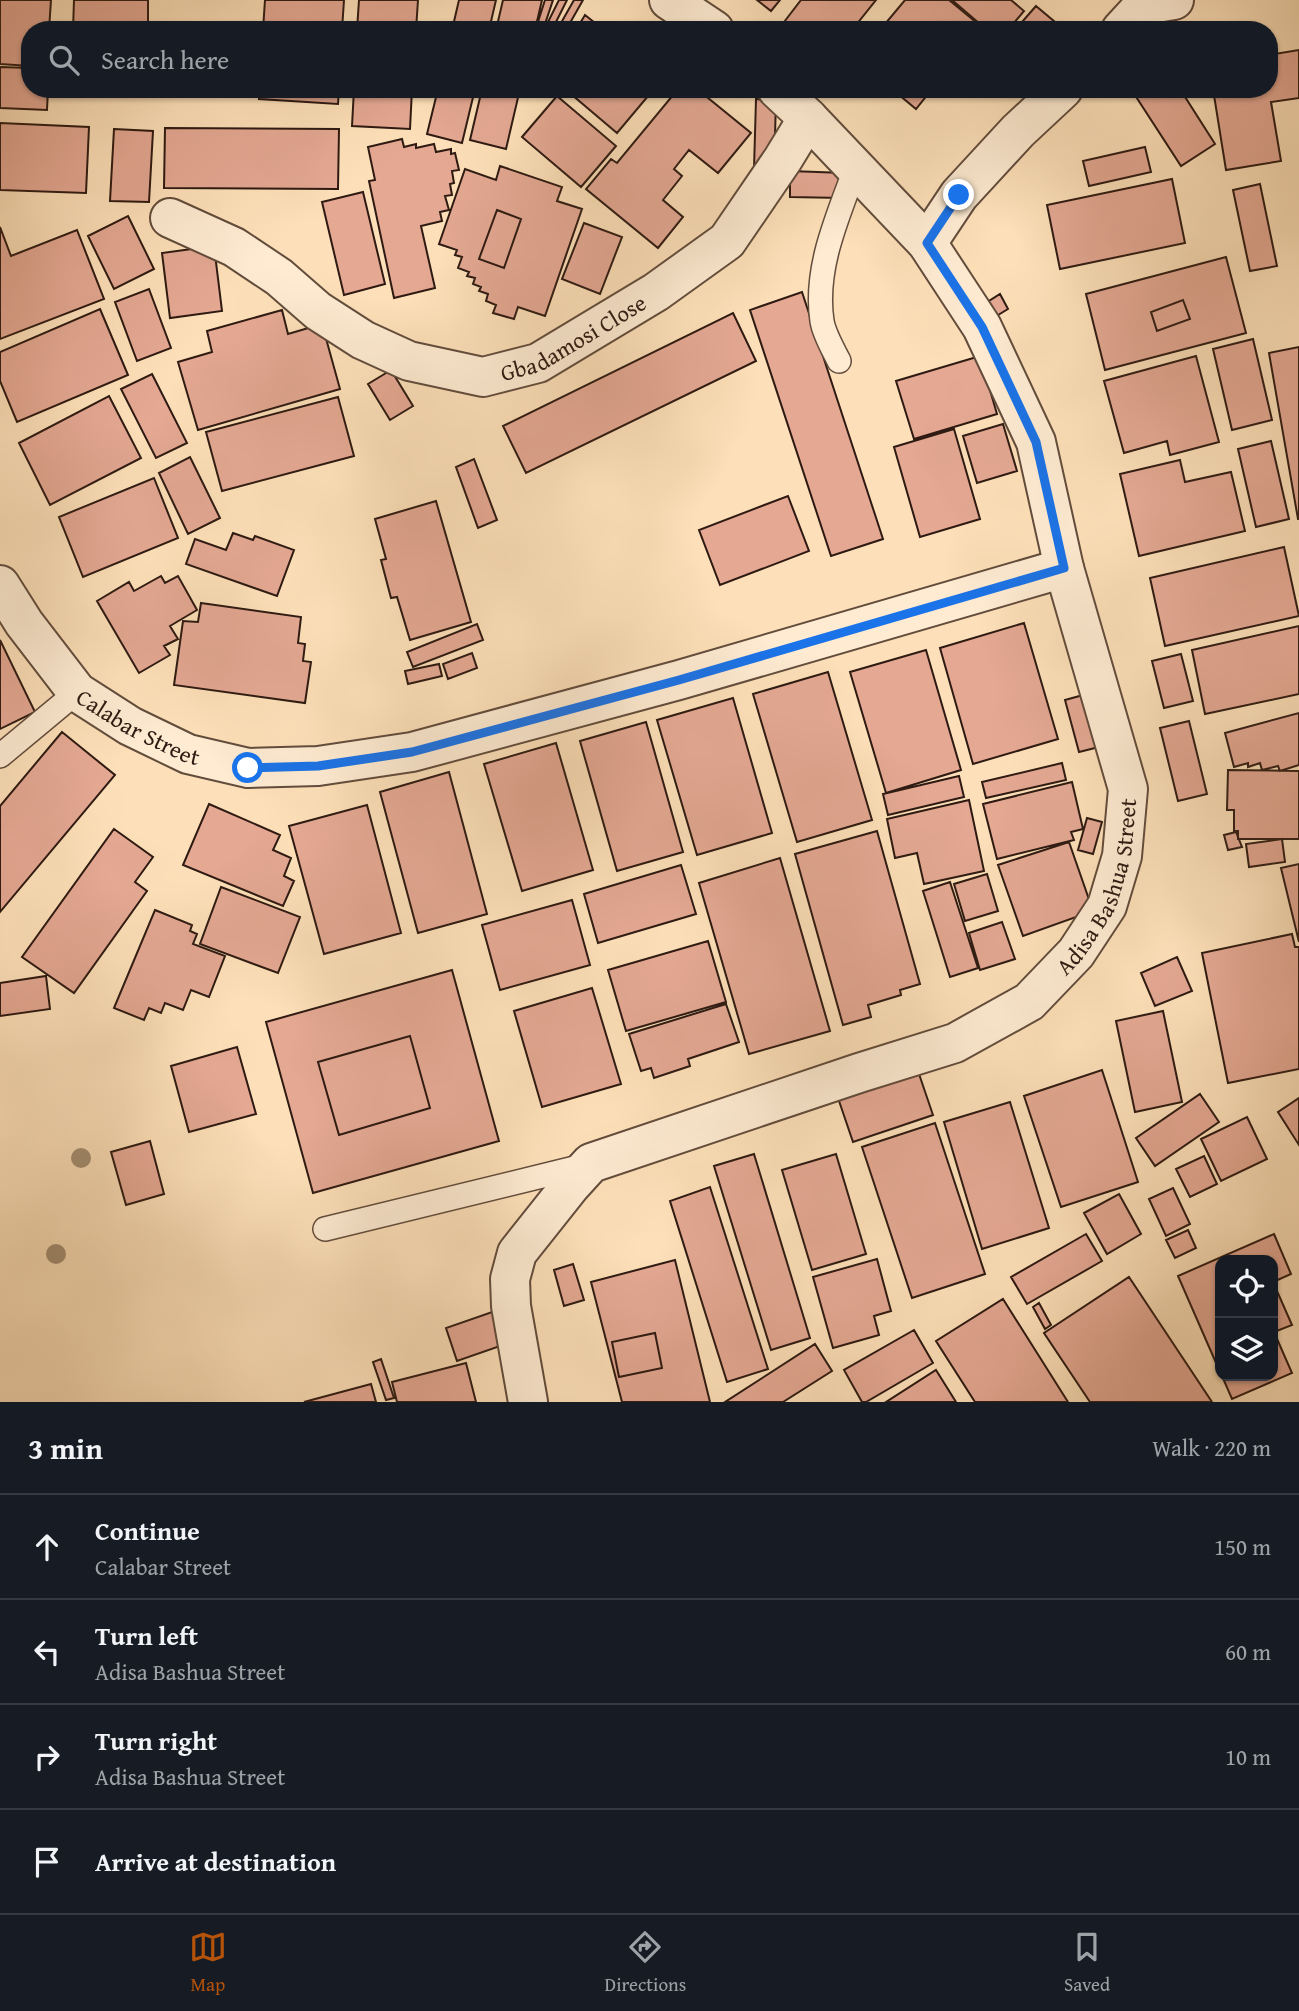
<!DOCTYPE html>
<html lang="en">
<head>
<meta charset="utf-8">
<style>
  body { margin:0; font-family:"Gentium Book Plus",serif; background:#242831; color:#f1f3f6 }
  .controls { position:absolute; right:21px; bottom:21px; display:grid; overflow:hidden; border-radius:14px; box-shadow:0 2px 5px #0004 }
  .controls button { width:63px; height:63px; display:grid; place-items:center; padding:0; border:0; border-bottom:2px solid #363941; background:#171b24; color:#f1f3f6; font:35px sans-serif }
  .stop { position:absolute; width:21px; height:21px; margin:-16px; border:5px solid #1a73e8; border-radius:50%; background:#fff }
  .stop.end { background:#1a73e8; border-color:#fff; box-shadow:0 2px 7px #0008 }
  .list { margin:0; padding:0; list-style:none }
  h2 { display:flex; justify-content:space-between; align-items:center; height:91px; margin:0; padding:0 28px; font-size:30px }
  h2 small { font-size:23px; font-weight:400; color:#9ea1a6 }
  .list li { display:grid; grid-template-columns:46px 1fr auto; gap:21px; align-items:center; box-sizing:border-box; height:105px; padding:0 28px; border-top:2px solid #363941 }
  .list b { display:block; font-size:26px; white-space:nowrap }
  .list p { margin:0; font-size:23px; white-space:nowrap; color:#9ea1a6 }
  .list em { font-size:23px; font-style:normal; color:#9ea1a6 }
  .icon { flex:none; width:38px; height:38px; fill:none; stroke:currentColor; stroke-width:2; stroke-linecap:round; stroke-linejoin:round }
  .map { position:relative; flex:none; width:1299px; height:1402px; overflow:hidden }
  .search { position:absolute; background:#171b24; box-shadow:0 2px 5px #0004; left:21px; right:21px; top:21px; height:77px; display:flex; align-items:center; gap:18px; box-sizing:border-box; padding:0 24px; border-radius:28px; color:#9ea1a6; font-size:26px }
  .sheet { height:511px; background:#171b24 }
  nav { display:flex; justify-content:space-around; align-items:center; box-sizing:border-box; height:98px; border-top:2px solid #363941; background:#171b24; font-size:19px; color:#9ea1a6 }
  nav a { display:grid; justify-items:center; gap:4px }
  nav .on { color:#b45309 }
  .map>svg:first-child { display:block }
  .building { fill:#e4a893; stroke:#2e1a12; stroke-width:2; fill-rule:evenodd }
  .lines { fill:none; stroke-linecap:round; stroke-linejoin:round }
  .service-casing { stroke:#624c3c; stroke-width:26 }
  .minor-casing { stroke:#624c3c; stroke-width:42 }
  .service { stroke:#feebd2; stroke-width:23 }
  .minor { stroke:#feebd2; stroke-width:38 }
  .tree { fill:#a48f72 }
  .route { stroke:#1a73e8; stroke-width:9 }
  .labels { text-anchor:middle; dominant-baseline:central; stroke-width:6; stroke-linejoin:round; paint-order:stroke }
  .street-label { font-size:23px; fill:#2e1a12; stroke:#feebd2 }
</style>
</head>
<body>
<div class="map">
<svg width="1299" height="1402" viewBox="0 0 1299 1402">
  <rect width="100%" height="100%" fill="#fde0b9"/>
  <filter id="stains"><feTurbulence type="fractalNoise" baseFrequency=".00286" numOctaves="4"/><feColorMatrix values="0 0 0 0 .2 0 0 0 0 .09 0 0 0 0 .02 0 0 0 .5 -.17"/></filter>
  <radialGradient id="worn" r=".72"><stop offset=".6" stop-color="#630" stop-opacity="0"/><stop offset="1" stop-color="#630" stop-opacity=".3"/></radialGradient>
  <path class="building" d="M0 0H51L49 30H30V66L0 64Z
    M74 0H148V30H73Z
    M265 0H344L342 30H263Z
    M359 0H418L416 30H357Z
    M459 0H496L489 30H452Z
    M503 0H542L535 30H496Z
    M545 0H553L544 27 537 25Z
    M559 0H567L552 30H544Z
    M574 0H583L566 30H557Z
    M757 0H780L771 11Z
    M801 0H876L852 30H786L781 26Z
    M905 0H949L983 28 880 30Z
    M952 0H1011L1024 11 1008 30H987Z
    M1036 6 1055 22 1049 30H1015Z
    M585 15 595 23 591 30H576Z
    M1299 50V98L1271 102 1281 161 1226 170 1213 89H1269V55Z
    M0 67 30 68V89H48L47 110 0 108Z
    M260 89H339L338 104 259 99Z
    M354 89H412L410 129 352 126Z
    M438 89H475L462 143 427 134Z
    M482 89H520L506 149 470 140Z
    M565 89H654L617 133Z
    M678 89H697L751 133 718 173 689 150 674 169 682 176 663 200 683 217 658 248 586 189 611 159 617 163Z
    M892 89H932L916 109Z
    M1131 89H1180L1215 144 1181 166Z
    M557 96 616 146 581 187 522 137Z
    M756 99 776 100 774 170 754 169Z
    M0 123 89 127 86 193 0 190Z
    M165 128 339 129 338 189 164 188Z
    M114 129 153 131 149 202 110 201Z
    M402 139 404 147 416 144V148L434 144 436 152 451 149V154L455 153 459 170 452 171 454 183 450 184 452 195 445 196 449 210 440 212 442 221 421 226 435 288 394 298 369 181 375 180 368 147Z
    M1145 147 1151 172 1089 186 1083 161Z
    M500 166 562 187 557 201 582 209 545 316 518 307 514 319 493 313 496 305 486 301 488 294 479 291 481 287 473 284 475 278 467 276 469 272 458 268 462 257 455 255 457 250 439 244 465 169 496 180ZM497 210 521 219 504 268 479 259Z
    M790 171 844 173 843 198 790 197Z
    M1172 179 1185 243 1060 269 1047 205Z
    M1260 184 1277 266 1250 271 1233 190Z
    M363 192 385 284 344 295 322 202Z
    M497 210 521 219 504 268 479 259Z
    M128 216 154 269 114 289 88 236Z
    M584 223 622 237 600 294 562 279Z
    M0 227 11 256 77 230 104 299 0 339Z
    M214 246 222 311 170 318 162 253Z
    M1226 257 1246 333 1105 370 1086 294ZM1183 300 1190 319 1157 331 1151 312Z
    M149 289 171 348 137 361 115 302Z
    M802 292 883 539 831 556 750 310Z
    M1000 294 1008 309 990 320 981 306Z
    M1183 300 1190 319 1157 331 1151 312Z
    M100 309 128 375 17 422 0 381V352Z
    M282 310 288 334 322 324 340 389 198 430 178 362 212 352 207 331Z
    M733 313 756 361 526 473 503 426Z
    M1253 339 1272 420 1232 430 1213 349Z
    M1299 347V519H1298L1269 353Z
    M980 356 997 414 914 439 896 381Z
    M1196 356 1219 442 1170 455 1167 441 1124 453 1104 381Z
    M391 370 413 406 390 420 368 384Z
    M152 374 187 443 156 458 121 389Z
    M109 396 141 458 50 505 19 443Z
    M338 397 354 456 222 491 206 432Z
    M1003 424 1017 471 977 483 963 436Z
    M954 429 980 519 920 537 894 447Z
    M1271 441 1289 519 1256 527 1238 449Z
    M190 457 220 518 188 534 159 473Z
    M474 459 497 520 478 528 456 467Z
    M1180 460 1185 482 1231 472 1245 531 1139 556 1120 474Z
    M154 478 178 538 83 577 59 517Z
    M788 496 809 551 720 585 699 530Z
    M436 501 471 622 410 640 397 597 391 598 381 560 386 559 375 519Z
    M233 533 253 540 255 536 294 550 277 596 186 564 195 539 226 550Z
    M1284 547 1299 616 1165 646 1150 578Z
    M161 576 165 583 178 576 197 610 170 626 178 639 164 646 170 655 139 673 97 601 129 582 134 591Z
    M201 603 301 617 298 643 305 644 303 661 311 662 305 703 174 685 183 621 198 622Z
    M1024 623 1058 739 973 764 940 648Z
    M477 624 483 640 413 667 407 652Z
    M1299 626V694L1205 714 1192 650Z
    M0 640 35 712 0 729Z
    M926 650 961 770 886 793 850 672Z
    M472 653 477 668 448 679 443 664Z
    M1181 654 1193 701 1164 708 1152 661Z
    M439 664 442 676 408 684 405 671Z
    M828 672 872 820 797 842 753 694Z
    M1094 692 1107 745 1079 752 1065 700Z
    M733 698 772 833 697 855 657 720Z
    M1299 713V765L1280 771 1278 766 1262 770 1260 763 1248 767V763L1234 767 1225 733Z
    M1189 721 1207 794 1178 801 1160 728Z
    M646 722 683 852 617 871 580 741Z
    M62 732 115 775 0 912V806Z
    M556 743 593 870 522 891 484 764Z
    M1062 763 1066 780 986 798 982 782Z
    M1228 770 1299 771V839H1238V831H1234V810H1227Z
    M449 772 487 914 418 933 380 792Z
    M959 776 964 797 888 815 883 794Z
    M1072 782 1083 829 1071 832 1074 840 997 859 983 804Z
    M969 800 984 871 924 884 917 853 895 858 887 819Z
    M209 804 280 835 273 850 291 858 284 876 294 881 283 906 183 865Z
    M367 805 401 933 324 954 289 826Z
    M1087 818 1102 822 1093 854 1078 850Z
    M114 829 153 857 135 882 147 891 74 993 22 957Z
    M877 831 920 984 900 990 901 995 868 1005 871 1017 843 1025 795 854Z
    M1236 832 1242 847 1228 850 1224 835Z
    M1282 839 1285 862 1249 867 1246 844Z
    M1069 842 1093 911 1023 936 998 865Z
    M780 858 830 1031 749 1054 699 883Z
    M1299 864V942L1281 868Z
    M681 865 696 914 598 943 584 894Z
    M987 874 998 911 965 921 954 884Z
    M950 882 978 968 950 977 923 891Z
    M221 887 300 917 278 973 200 944Z
    M572 900 590 965 500 990 482 925Z
    M155 910 192 925 190 931 197 934 193 944 225 956 209 997 191 990 183 1010 165 1003 161 1013 149 1008 144 1020 114 1008Z
    M1002 922 1015 959 980 970 969 933Z
    M1292 934 1295 947H1299V1069L1228 1083 1202 953Z
    M708 941 726 1002 626 1031 608 970Z
    M1177 957 1192 991 1155 1006 1141 973Z
    M452 970 499 1141 313 1193 266 1022ZM410 1036 430 1108 339 1135 318 1062Z
    M46 976 50 1009 0 1016V983Z
    M592 988 621 1084 542 1107 514 1011Z
    M726 1004 739 1042 688 1059 690 1066 654 1078 651 1068 641 1071 629 1034Z
    M1163 1011 1182 1102 1135 1112 1116 1021Z
    M410 1036 430 1108 339 1135 318 1062Z
    M237 1047 256 1114 189 1132 171 1066Z
    M1102 1070 1138 1182 1061 1207 1024 1096Z
    M918 1071 933 1115 853 1142 838 1098Z
    M1200 1094 1219 1122 1155 1166 1136 1138Z
    M1299 1098V1145L1278 1112Z
    M1010 1102 1049 1228 982 1249 944 1122Z
    M1247 1117 1267 1159 1221 1181 1201 1139Z
    M935 1123 985 1274 912 1298 862 1147Z
    M150 1141 164 1194 126 1205 111 1152Z
    M754 1154 810 1338 771 1350 714 1166Z
    M836 1154 866 1254 812 1270 782 1170Z
    M1204 1156 1217 1184 1190 1197 1176 1169Z
    M710 1187 768 1369 727 1382 670 1201Z
    M1173 1188 1190 1224 1166 1236 1149 1199Z
    M1119 1194 1141 1234 1107 1254 1084 1213Z
    M1188 1230 1196 1248 1175 1258 1166 1240Z
    M1086 1234 1102 1261 1027 1304 1011 1277Z
    M1274 1234 1291 1274 1273 1282 1292 1325 1274 1332 1292 1373 1232 1399 1222 1376H1273V1260H1220V1372L1178 1276Z
    M877 1259 891 1311 874 1316 879 1335 833 1348 813 1277Z
    M675 1260 710 1402H622L591 1282ZM655 1333 662 1368 619 1377 612 1342Z
    M573 1264 584 1300 564 1306 554 1270Z
    M1129 1277 1212 1402H1090L1044 1333Z
    M1003 1299 1068 1402H975L936 1341Z
    M1039 1303 1051 1325 1045 1329 1033 1307Z
    M495 1311 506 1344 457 1361 446 1328Z
    M914 1330 933 1363 866 1402H862L844 1370Z
    M655 1333 662 1368 619 1377 612 1342Z
    M815 1344 832 1371 783 1402H725Z
    M381 1359 394 1398 386 1400 373 1362Z
    M466 1363 476 1402H397L392 1382Z
    M936 1370 956 1402H886Z
    M371 1384 376 1402H304Z"/>
  <g class="lines">
    <g class="service-casing">
      <path id="service" d="M839 361C833 349 824 334 822 321 814 268 838 216 856 167
        M0 756 77 692
        M325 1229 587 1165"/>
    </g>
    <g class="minor-casing">
      <g id="minor">
        <path d="M669 0 714 30"/>
        <path d="M1121 30 1144 5 1174 0"/>
        <path id="s1" d="M170 218 234 247 279 277 318 311 363 340 409 361 483 377 538 363 656 292 727 241 783 159 808 118"/>
        <path d="M927 243 959 195 1018 131 1063 89"/>
        <path id="s2" d="M0 585 24 623 77 692 130 726 188 754 248 768 318 766 412 752 679 680 1064 568"/>
        <path id="s3" d="M528 1402 511 1306 510 1279 517 1253 571 1185 591 1163 859 1073 955 1043 1029 1002 1076 953 1107 906 1122 856 1128 789 1064 568 1036 442 982 327 927 243 808 118 777 89"/>
      </g>
    </g>
    <use href="#service" class="service"/>
    <use href="#minor" class="minor"/>
  </g>
  <g class="tree">
    <circle cx="81" cy="1158" r="10"/>
    <circle cx="56" cy="1254" r="10"/>
  </g>
  <g class="lines">
    <path class="route" d="M248 768 318 766 412 752 679 680 1064 568 1036 442 982 327 927 243 959 195"/>
  </g>
  <g class="labels">
    <g class="street-label">
      <text stroke="none"><textPath href="#s1" startOffset="455">Gbadamosi Close</textPath></text>
      <text stroke="none"><textPath href="#s2" startOffset="203">Calabar Street</textPath></text>
      <text stroke="none"><textPath href="#s3" startOffset="875">Adisa Bashua Street</textPath></text>
    </g>
  </g>
  <rect width="100%" height="100%" filter="url(#stains)"/>
  <rect width="100%" height="100%" fill="url(#worn)"/>
</svg>
<div class="controls">
<button><svg class="icon" aria-label="locate" viewBox="0 0 24 24"><circle cx="12" cy="12" r="6"/><path d="M12 2v4M12 18v4M2 12h4M18 12h4"/></svg></button>
<button><svg class="icon" aria-label="layers" viewBox="0 0 24 24"><path d="M12 4l9 5-9 5-9-5zM3 14l9 5 9-5"/></svg></button>
</div>
<div class="stop" style="left:248px;top:768px"></div>
<div class="stop end" style="left:959px;top:195px"></div>
<div class="search"><svg class="icon" aria-label="search" viewBox="0 0 24 24"><circle cx="10" cy="10" r="6"/><path d="M15 15l6 6"/></svg>Search here</div>
</div>
<section class="sheet">
<h2>3 min<small>Walk · 220 m</small></h2>
<ul class="list">
<li><svg class="icon" aria-label="ahead" viewBox="0 0 24 24"><path d="M12 20V5M6 11l6-6 6 6"/></svg><div><b>Continue</b><p>Calabar Street</p></div><em>150 m</em></li>
<li><svg class="icon" aria-label="left" viewBox="0 0 24 24"><path d="M17 20v-9H6M10 6l-5 5 5 5"/></svg><div><b>Turn left</b><p>Adisa Bashua Street</p></div><em>60 m</em></li>
<li><svg class="icon" aria-label="right" viewBox="0 0 24 24"><path d="M7 20v-9h11M14 6l5 5-5 5"/></svg><div><b>Turn right</b><p>Adisa Bashua Street</p></div><em>10 m</em></li>
<li><svg class="icon" aria-label="arrive" viewBox="0 0 24 24"><path d="M6 21V4h12l-3 4 3 4H6"/></svg><div><b>Arrive at destination</b></div></li>
</ul>
</section>
<nav>
<a class="on"><svg class="icon" aria-label="map" viewBox="0 0 24 24"><path d="M3 6l6-2 6 2 6-2v14l-6 2-6-2-6 2zM9 4v14M15 6v14"/></svg>Map</a>
<a><svg class="icon" aria-label="directions" viewBox="0 0 24 24"><path d="M12 3l9 9-9 9-9-9zM9 14v-3h6M13 9l2 2-2 2"/></svg>Directions</a>
<a><svg class="icon" aria-label="saved" viewBox="0 0 24 24"><path d="M7 4h10v16l-5-4-5 4z"/></svg>Saved</a>
</nav>
</body>
</html>
